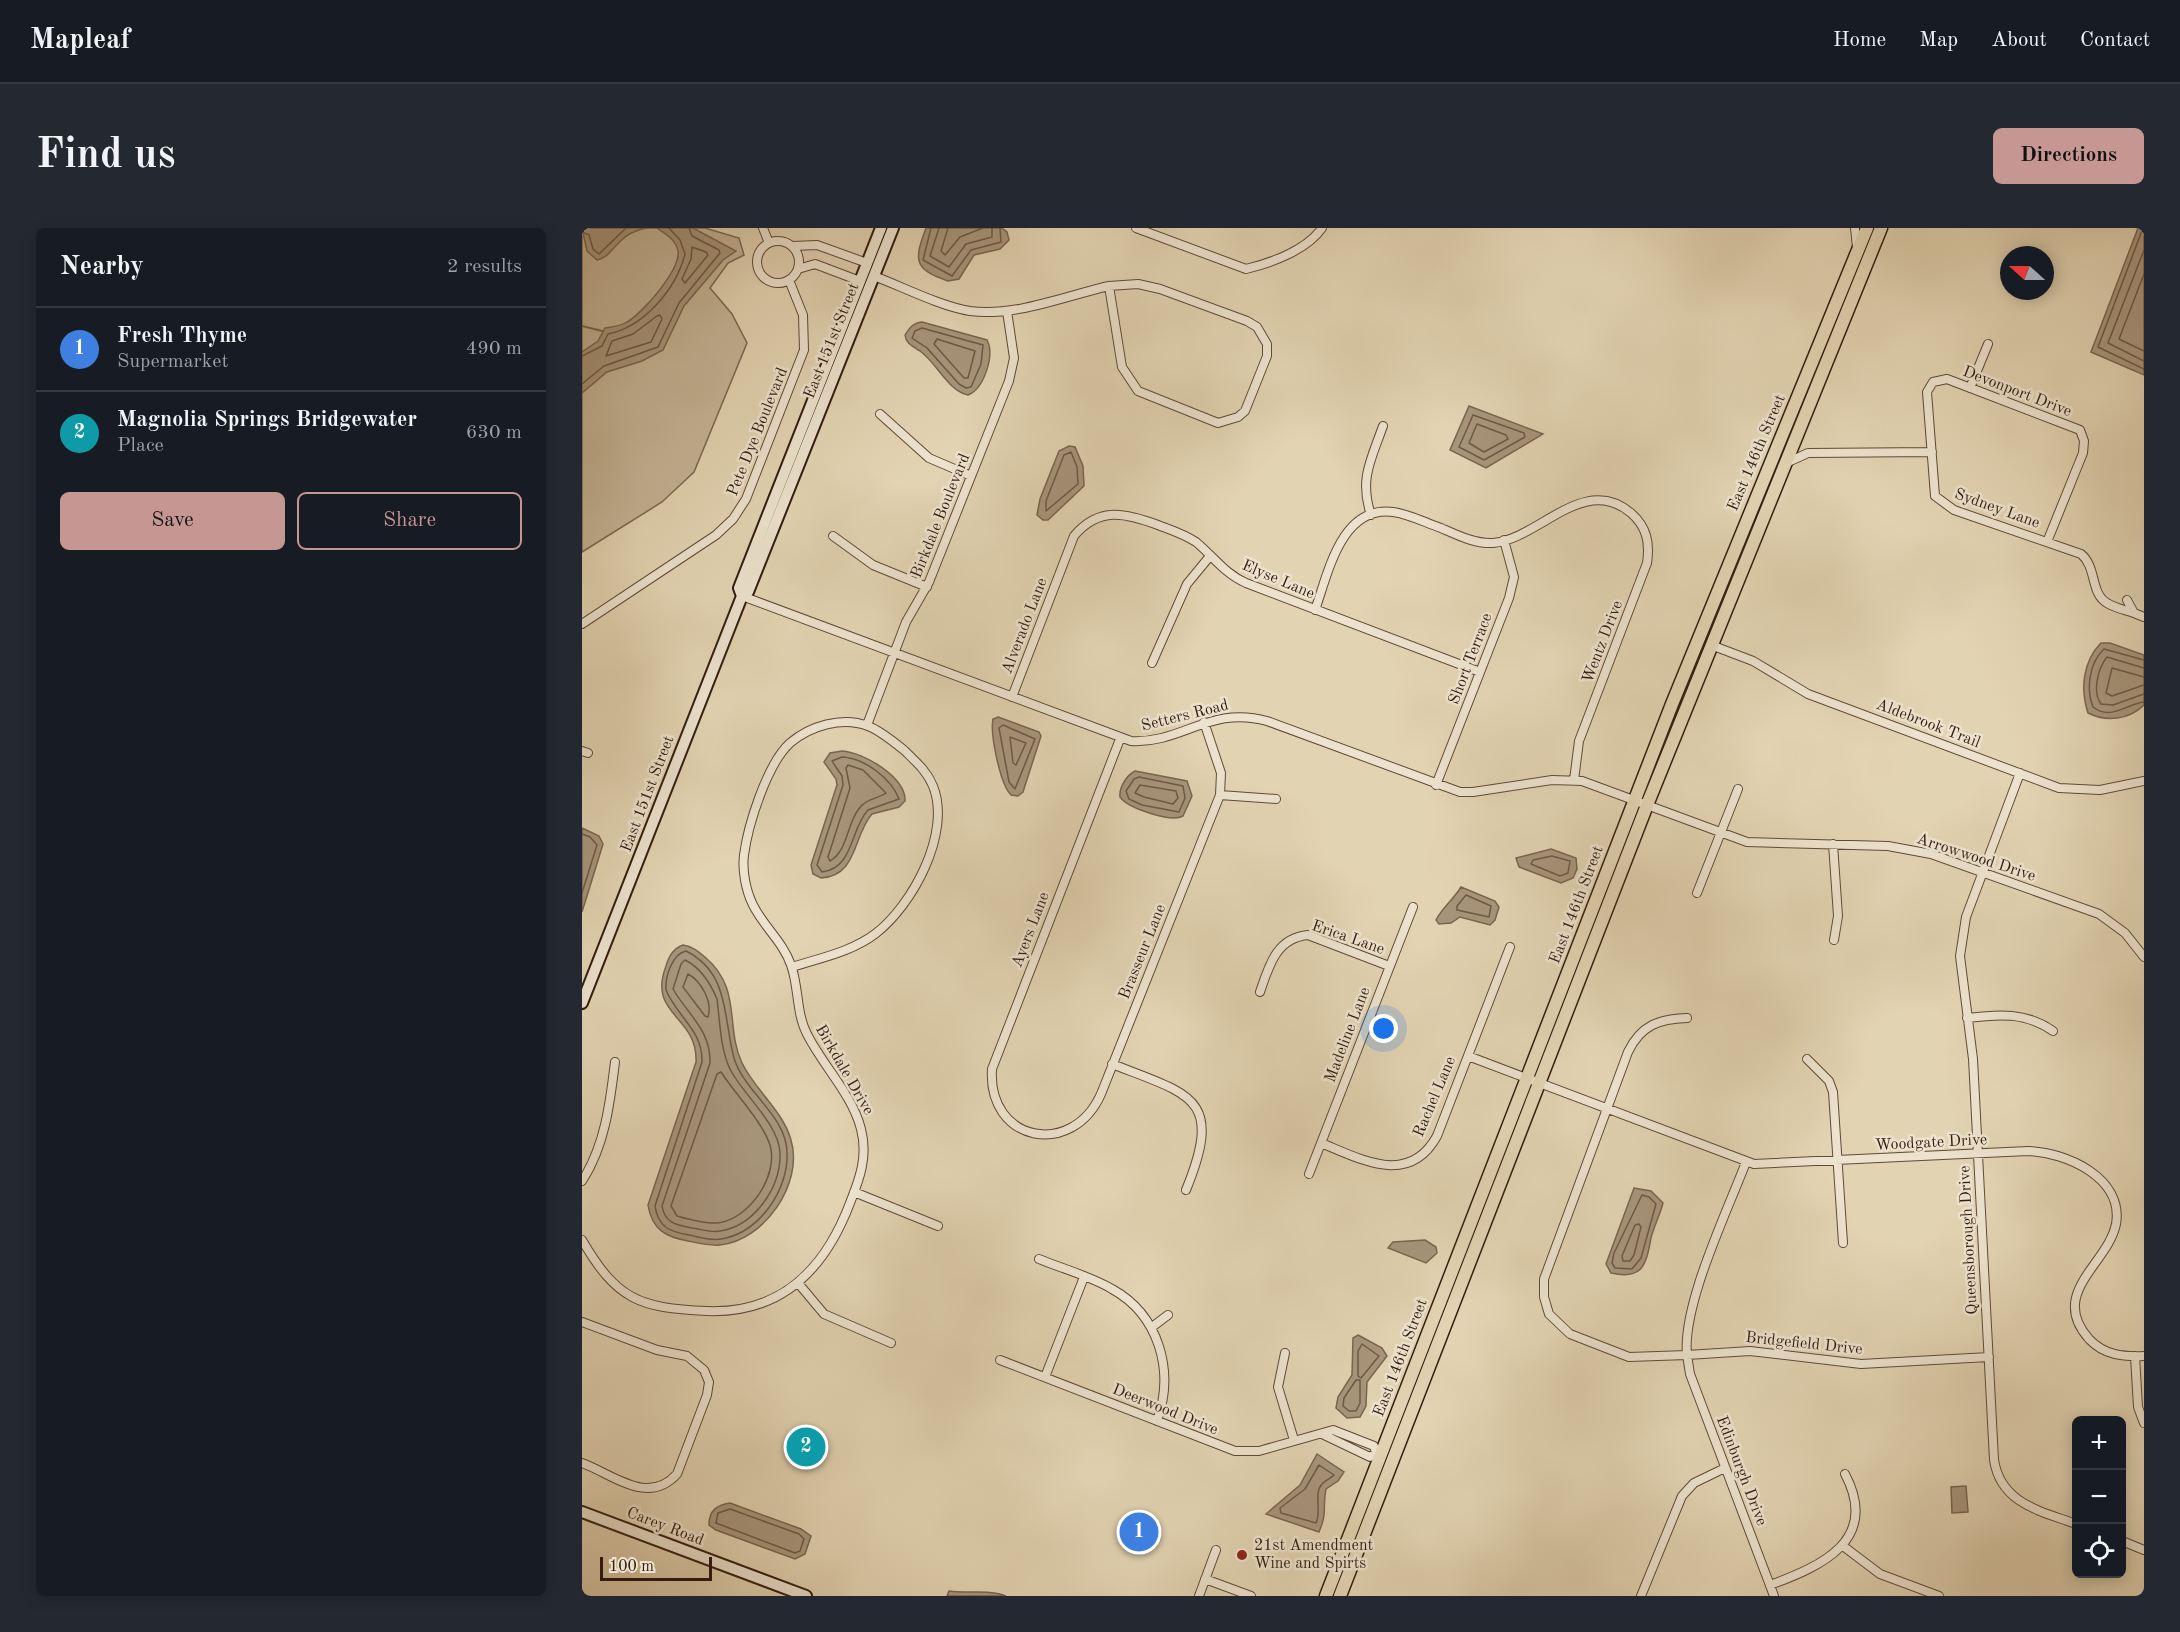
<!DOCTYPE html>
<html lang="en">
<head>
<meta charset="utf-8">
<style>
  body { margin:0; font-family:"Old Standard TT",serif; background:#242831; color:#f1f3f6 }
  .controls { position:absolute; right:18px; bottom:18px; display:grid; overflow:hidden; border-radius:9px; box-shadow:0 3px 15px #0003 }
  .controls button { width:54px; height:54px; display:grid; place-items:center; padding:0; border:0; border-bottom:2px solid #363941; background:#171b24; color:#f1f3f6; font:30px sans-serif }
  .compass { position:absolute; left:1418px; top:18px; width:54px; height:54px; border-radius:50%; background:#171b24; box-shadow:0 3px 15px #0003; rotate:291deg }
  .scale { position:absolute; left:18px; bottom:15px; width:112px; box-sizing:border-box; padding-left:6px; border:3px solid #341d10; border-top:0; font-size:16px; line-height:21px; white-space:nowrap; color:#341d10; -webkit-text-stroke:4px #ece2cd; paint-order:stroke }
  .you { position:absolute; left:802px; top:801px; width:21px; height:21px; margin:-15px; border:4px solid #fff; border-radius:50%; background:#1a73e8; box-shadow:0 0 0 9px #1a73e833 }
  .badge { display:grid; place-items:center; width:39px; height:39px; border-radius:50%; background:#c59692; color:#fff; font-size:20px; font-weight:700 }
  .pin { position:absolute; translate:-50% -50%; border:3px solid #fff; box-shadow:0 2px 6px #0006 }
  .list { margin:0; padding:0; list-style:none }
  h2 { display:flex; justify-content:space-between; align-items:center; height:78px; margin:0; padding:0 24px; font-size:26px }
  h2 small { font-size:20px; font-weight:400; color:#9ea1a6 }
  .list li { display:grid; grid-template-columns:39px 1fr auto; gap:18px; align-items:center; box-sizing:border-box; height:84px; padding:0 24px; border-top:2px solid #363941 }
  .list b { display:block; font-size:22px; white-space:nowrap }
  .list p { margin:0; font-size:20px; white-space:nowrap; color:#9ea1a6 }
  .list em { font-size:20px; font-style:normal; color:#9ea1a6 }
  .actions { display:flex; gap:12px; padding:18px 24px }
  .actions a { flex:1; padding:14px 0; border:2px solid #c59692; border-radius:9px; text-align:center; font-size:21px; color:#c59692 }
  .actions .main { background:#c59692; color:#111 }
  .icon { flex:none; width:33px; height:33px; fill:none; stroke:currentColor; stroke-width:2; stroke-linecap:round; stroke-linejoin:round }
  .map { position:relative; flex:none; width:1562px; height:1368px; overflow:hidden; border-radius:9px }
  header { display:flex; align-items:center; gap:36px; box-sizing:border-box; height:84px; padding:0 30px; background:#171b24; border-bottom:2px solid #363941 }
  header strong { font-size:28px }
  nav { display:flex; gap:33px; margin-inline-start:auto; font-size:21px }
  .intro { display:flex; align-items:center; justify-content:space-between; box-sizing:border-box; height:144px; padding:0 36px }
  h1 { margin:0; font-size:42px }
  .button { padding:15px 27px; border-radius:9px; background:#c59692; color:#111; font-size:21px; font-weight:700 }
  main { display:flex; gap:36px; padding:0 36px }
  aside { flex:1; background:#171b24; border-radius:9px; box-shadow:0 3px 15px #0003 }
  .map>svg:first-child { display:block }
  .green { fill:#c4b496; stroke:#7c6853; stroke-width:1.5 }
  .water { fill:#a7957b; stroke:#796550; stroke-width:1.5 }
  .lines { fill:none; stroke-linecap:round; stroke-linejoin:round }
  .shore { stroke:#6e5946; stroke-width:1.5 }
  .stream { stroke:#796550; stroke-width:2 }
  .street-casing { stroke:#604a38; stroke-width:10 }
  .secondary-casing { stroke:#341d10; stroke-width:14 }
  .primary-casing { stroke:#341d10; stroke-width:15 }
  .street { stroke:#ece2cd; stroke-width:8 }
  .secondary { stroke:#ece2cd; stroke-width:10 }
  .primary { stroke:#e2d3b2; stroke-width:12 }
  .poi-dot { fill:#8f2418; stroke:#ece2cd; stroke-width:2 }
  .labels { text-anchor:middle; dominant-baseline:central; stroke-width:5; stroke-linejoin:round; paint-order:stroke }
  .street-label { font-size:16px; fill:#341d10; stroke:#ece2cd }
  .poi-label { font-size:16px; fill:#341d10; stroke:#ece2cd; text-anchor:start }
</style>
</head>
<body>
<header>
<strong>Mapleaf</strong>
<nav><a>Home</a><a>Map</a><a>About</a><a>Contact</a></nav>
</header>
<div class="intro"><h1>Find us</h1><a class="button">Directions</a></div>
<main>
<aside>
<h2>Nearby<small>2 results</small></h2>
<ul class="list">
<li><span class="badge" style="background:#3f7fe0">1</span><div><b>Fresh Thyme</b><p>Supermarket</p></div><em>490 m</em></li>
<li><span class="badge" style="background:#0f9aa8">2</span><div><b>Magnolia Springs Bridgewater</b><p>Place</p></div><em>630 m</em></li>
</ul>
<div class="actions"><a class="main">Save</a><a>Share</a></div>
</aside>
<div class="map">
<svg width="1562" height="1368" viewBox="0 0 1562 1368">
  <rect width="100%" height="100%" fill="#e2d3b2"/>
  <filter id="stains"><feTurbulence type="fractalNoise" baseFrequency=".00333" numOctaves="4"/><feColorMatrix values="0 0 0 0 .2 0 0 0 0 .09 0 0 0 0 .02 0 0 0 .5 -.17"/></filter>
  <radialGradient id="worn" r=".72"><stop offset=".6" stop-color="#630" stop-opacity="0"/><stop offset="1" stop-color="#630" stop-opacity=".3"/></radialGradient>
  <path class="green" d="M0 0H123L157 10 162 27 146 35 128 60 150 86 165 115 112 244 80 274 0 324Z"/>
  <path class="water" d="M0 0H66C35 4 32 29 15 32L5 23Z
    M75 0H111L154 23 141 32 102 78 81 122 60 133 25 144 0 165V124L16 113 23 100C30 99 39 98 45 94 61 85 99 41 96 23 94 12 84 6 75 0Z
    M344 0H420L425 4 427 12 418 21 392 27 377 51 366 53C331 41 332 32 344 0Z
    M1556 0H1562V147L1509 124Z
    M340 94 405 112C413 127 402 161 386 167 366 163 355 135 338 123 331 118 324 116 323 107 327 100 331 95 340 94Z
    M887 178 961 206 904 240 868 222Z
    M487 218 493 219 501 238 502 258 466 292H461L455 287 458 271 477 223Z
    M1519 415H1528L1562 427V477C1547 492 1524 494 1506 485 1498 461 1501 433 1519 415Z
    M416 489 457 504 459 508 441 564 436 568 429 567C418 556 408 506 411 491Z
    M260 523C281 524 324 549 323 573L317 579 290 586C271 607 276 648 239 650L231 646 229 637 255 557 254 551 242 534 248 525Z
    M553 543 605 553 610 568 601 588C589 595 546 580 538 569 537 559 545 547 553 543Z
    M0 600 17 608 21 616 0 684Z
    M969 621 994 630 995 641 991 650 979 655 937 639 934 630Z
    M879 659 913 673 917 679 913 692 908 697 878 689 869 695 857 696 854 692C860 680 872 671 879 659Z
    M101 717C110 718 117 724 124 730 160 761 143 799 160 835 173 862 201 883 209 912 222 955 182 1013 138 1017 128 1018 116 1015 106 1013 84 1009 70 1002 66 977L114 834C116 787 65 788 84 738 87 728 91 721 101 717Z
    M1052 960 1069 963 1081 975C1078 987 1072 998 1069 1010 1064 1038 1060 1052 1029 1045L1024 1036Z
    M843 1012 854 1019 855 1025 844 1035 806 1020 811 1014Z
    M776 1107 800 1120 805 1128 785 1154 784 1178 778 1189 765 1190 754 1180 756 1169 770 1147 771 1110Z
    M735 1226 762 1244 756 1253 744 1261C740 1280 746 1283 737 1304L684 1286 718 1257Z
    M1384 1258 1386 1284 1370 1285 1369 1259Z
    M148 1275 219 1301 229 1308 223 1326 213 1331 134 1302 127 1297C127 1282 135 1277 148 1275Z
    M367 1363C385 1366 407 1361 424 1368H365Z"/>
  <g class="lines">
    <path class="shore" d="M349 0 341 32 370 48 389 22 419 14 418 0
      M357 0 348 28 367 39 384 16 410 9V0
      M366 0 359 23 363 27 378 9 401 0
      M1561 0 1516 119 1562 141
      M0 4 7 7 11 21 17 26 44 0
      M110 19 124 24 126 27 103 55 100 51 109 31Z
      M1562 22 1526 115 1562 133
      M1562 46 1537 111 1562 123
      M75 88 78 87 80 91 69 114 24 128 30 113 51 106Z
      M340 100 401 117 399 136 389 159 384 160 377 156 345 120 330 110 333 103Z
      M355 111 393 123 386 150H382L352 116Z
      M0 128 20 118 26 106C62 99 94 61 103 26L98 12 87 0
      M0 156 22 138 76 119 97 75 138 25 137 22 110 8 107 0
      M891 187 942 205 943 209 902 232 877 219Z
      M895 196 924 207 926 211 902 224 887 215Z
      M489 224 495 239 496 256 464 283V273L482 227Z
      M1562 432 1522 421C1507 435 1504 461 1511 479 1529 493 1544 476 1562 474
      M1562 440 1525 429C1516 440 1510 464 1519 476L1531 477 1562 466
      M1562 449 1530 440 1524 465 1530 468 1562 457
      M421 497 453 511 433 561 427 554 417 500Z
      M428 509 444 515 434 537 431 535Z
      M260 529C282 530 309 550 317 571L286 582C268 601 272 640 240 644L235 637 261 557 260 548 250 533Z
      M266 537 281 542 304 565C295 571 283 571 276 582 265 597 265 624 248 633L246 629 268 560 264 540Z
      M557 549 601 558 603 570 597 584 560 577 547 571 544 563 552 551Z
      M558 557 594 563 596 570 591 576 562 569 553 565Z
      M0 606 8 609 15 617 0 665
      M970 628 988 633 986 645 978 648 949 636 951 632Z
      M884 667 909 678 907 689 875 682V678Z
      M104 723C148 745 141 790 152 830 162 864 204 887 205 924 207 962 177 1005 139 1011 129 1013 117 1009 107 1007 88 1004 76 999 73 978L120 834C121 802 95 789 84 762 83 749 90 726 104 723Z
      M103 732C119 740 128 754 135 771 138 793 138 822 149 843 162 867 197 897 198 925 199 960 172 998 138 1003 129 1005 119 1001 110 1000 96 997 83 996 80 978L128 835C129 802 106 787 91 761L99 736Z
      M106 746C119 753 131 774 126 789L123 788 101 759Z
      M139 844C153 866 180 893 188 917 197 948 167 991 136 995 124 996 106 991 95 988L89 978 135 846Z
      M1060 967 1067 969 1074 976 1059 1030 1050 1041 1033 1040 1030 1035 1032 1025Z
      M1057 996 1059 999 1052 1027 1048 1033H1041L1040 1028 1053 997Z
      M780 1116 797 1128 779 1150 776 1148V1123Z
      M778 1152V1175L774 1183H767L761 1178 762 1170 774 1152Z
      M737 1237 752 1247C749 1250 744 1252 740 1256 731 1266 740 1283 734 1295L699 1285 698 1280 723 1261Z
      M148 1281 217 1306 222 1311 218 1323 213 1325 134 1295 136 1285Z"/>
    <path class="stream" d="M0 98 20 103"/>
    <g class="street-casing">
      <path id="street" d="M181 0 187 15
        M554 0 664 41C689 35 725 22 740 0
        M1273 0 1275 19
        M175 34a21 21 0 1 1 42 0a21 21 0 1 1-42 0Z
        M211 18 235 17 285 35
        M216 41 233 36 278 53
        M292 48C321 59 358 78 388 83 433 89 483 68 527 58L556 56 578 61 665 93 675 99 685 116V128L663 183 656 189 636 195 556 163 540 139 527 58
        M1388 160 1406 116
        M298 186 347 230 389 248
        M1204 235 1226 225 1350 224
        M789 287C777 251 789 232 801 198
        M251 308 291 337 345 359
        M1465 314 1501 225 1502 213 1498 202 1365 151 1351 154 1345 164 1353 268 1372 282 1499 326C1515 339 1508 365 1525 375 1533 380 1543 382 1552 385
        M160 368 549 513C600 516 628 477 685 493L878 564H891L970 552 1000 553 1165 614 1306 618 1349 626 1517 686 1543 705 1562 729
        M1545 372 1552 385 1562 389
        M733 382C746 346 759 277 811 284 827 286 844 295 859 300 875 307 893 316 911 315 957 311 1002 245 1049 285 1065 299 1068 315 1065 335L997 513 992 552
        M0 396 134 307 151 291 164 271 222 122 221 87 207 52
        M1129 417 1171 433 1226 466 1477 560 1518 562 1562 553
        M570 435 605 356 628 328
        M430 469 492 308C517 278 544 285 576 297 589 302 602 306 614 314 631 328 643 346 664 355L898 444
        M285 497 324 394 347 354 427 153 432 130 425 83
        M538 511 410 841C405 914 490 931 519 866L638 567 639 545 622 494
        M0 523 6 525
        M1438 545 1384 689 1378 728 1391 831 1412 1232C1419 1276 1459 1283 1494 1296
        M854 557 927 370 932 349 922 312
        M638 567 694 571
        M1251 616 1256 688 1252 712
        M1115 665 1156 561
        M678 764C687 738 694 710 726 707L807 738
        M1105 790C1077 791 1059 797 1046 824L962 1051V1069L967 1086 988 1106 1047 1129 1105 1127C1100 1077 1145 984 1164 934
        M1385 790C1417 786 1444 784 1471 803
        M886 828 1172 936 1446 923C1484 924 1542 950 1534 996 1526 1036 1466 1065 1507 1111 1522 1127 1541 1129 1562 1128
        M1225 831 1247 853 1251 864 1261 1015
        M530 836C609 867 642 869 604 962
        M739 915C779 931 827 959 855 908L928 719
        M727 946 831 679
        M0 953C23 918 28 875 33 834
        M272 964 356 998
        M0 1012C35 1072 57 1080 125 1083 200 1086 243 1041 268 975 278 950 286 928 279 901 270 866 241 838 225 806 214 785 217 759 209 737 201 714 182 699 171 677 164 663 160 643 162 627 166 597 185 536 208 515 228 498 260 488 286 498 299 503 312 514 323 523 334 534 345 543 351 558 370 605 330 678 293 706 269 724 238 730 210 739
        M457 1031C481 1041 508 1048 530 1061 577 1087 593 1143 575 1193
        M216 1055 242 1086 309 1115
        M0 1094 75 1122 105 1128 122 1142 127 1154 125 1167 95 1246C66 1278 32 1247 0 1235
        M570 1099 586 1087
        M703 1125 696 1159 712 1212
        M1553 1128 1556 1179 1562 1195
        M418 1132 653 1223H677L751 1202 792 1218 794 1225
        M463 1149 502 1049
        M742 1207 788 1229 794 1225
        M1540 1313 1562 1322
        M1261 1318 1298 1346 1357 1368
        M623 1351 669 1368
        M1188 1357C1240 1338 1298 1312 1263 1246
        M617 1368 634 1322
        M1059 1368 1100 1268 1112 1255 1143 1240
        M1192 1368 1108 1146 1105 1127 1168 1123 1279 1136 1407 1129"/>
    </g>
    <g class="secondary-casing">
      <path id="secondary" d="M160 368 157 360 299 0
        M0 775 160 368 166 364 311 0
        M0 1284 224 1368"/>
    </g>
    <g class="primary-casing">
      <path id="primary" d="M744 1368 1090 476 1285 0
        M758 1368 1065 577 1299 0"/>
    </g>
    <use href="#street" class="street"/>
    <use href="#secondary" class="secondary"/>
    <use href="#primary" class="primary"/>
  </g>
  <circle class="poi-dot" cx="660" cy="1327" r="6"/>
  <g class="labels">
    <g class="street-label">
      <text transform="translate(250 113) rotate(-68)">East 151st Street</text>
      <text transform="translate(1435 164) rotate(21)">Devonport Drive</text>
      <text transform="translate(176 204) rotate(-68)">Pete Dye Boulevard</text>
      <text transform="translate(1175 225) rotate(-67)">East 146th Street</text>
      <text transform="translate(1415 281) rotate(20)">Sydney Lane</text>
      <text transform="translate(359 288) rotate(-68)">Birkdale Boulevard</text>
      <text transform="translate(696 352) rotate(23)">Elyse Lane</text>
      <text transform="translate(443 398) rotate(-69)">Alverado Lane</text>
      <text transform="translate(1021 414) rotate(-69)">Wentz Drive</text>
      <text transform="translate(889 431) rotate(-69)">Short Terrace</text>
      <text transform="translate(603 488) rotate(-14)">Setters Road</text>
      <text transform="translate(1346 496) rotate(21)">Aldebrook Trail</text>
      <text transform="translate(66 566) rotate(-69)">East 151st Street</text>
      <text transform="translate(1394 630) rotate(18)">Arrowwood Drive</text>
      <text transform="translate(995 677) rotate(-69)">East 146th Street</text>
      <text transform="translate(449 702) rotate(-69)">Ayers Lane</text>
      <text transform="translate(766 710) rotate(19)">Erica Lane</text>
      <text transform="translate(561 724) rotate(-68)">Brasseur Lane</text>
      <text transform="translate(766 807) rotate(-69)">Madeline Lane</text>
      <text transform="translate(262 842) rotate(60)">Birkdale Drive</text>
      <text transform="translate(853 869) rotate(-67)">Rachel Lane</text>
      <text transform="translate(1349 915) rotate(-3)">Woodgate Drive</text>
      <text transform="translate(1387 1012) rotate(-93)">Queensborough Drive</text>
      <text transform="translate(1222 1116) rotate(6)">Bridgefield Drive</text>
      <text transform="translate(819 1130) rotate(-69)">East 146th Street</text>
      <text transform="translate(583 1182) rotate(22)">Deerwood Drive</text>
      <text transform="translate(1159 1243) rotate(69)">Edinburgh Drive</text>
      <text transform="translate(83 1299) rotate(21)">Carey Road</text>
    </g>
    <g class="poi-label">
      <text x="672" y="1318">21st Amendment<tspan x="672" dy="18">Wine and Spirts</tspan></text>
    </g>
  </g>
  <rect width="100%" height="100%" filter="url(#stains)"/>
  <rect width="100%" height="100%" fill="url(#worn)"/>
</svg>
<div class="controls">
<button>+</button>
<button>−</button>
<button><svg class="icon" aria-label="locate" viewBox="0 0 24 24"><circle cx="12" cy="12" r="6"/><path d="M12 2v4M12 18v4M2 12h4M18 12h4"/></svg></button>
</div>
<svg class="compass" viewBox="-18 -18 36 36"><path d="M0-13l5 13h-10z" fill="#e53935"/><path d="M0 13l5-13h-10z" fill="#9ea1a6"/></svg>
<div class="scale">100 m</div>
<div class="you"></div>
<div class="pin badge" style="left:557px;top:1304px;background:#3f7fe0">1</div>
<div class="pin badge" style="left:224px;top:1219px;background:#0f9aa8">2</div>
</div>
</main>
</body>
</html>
